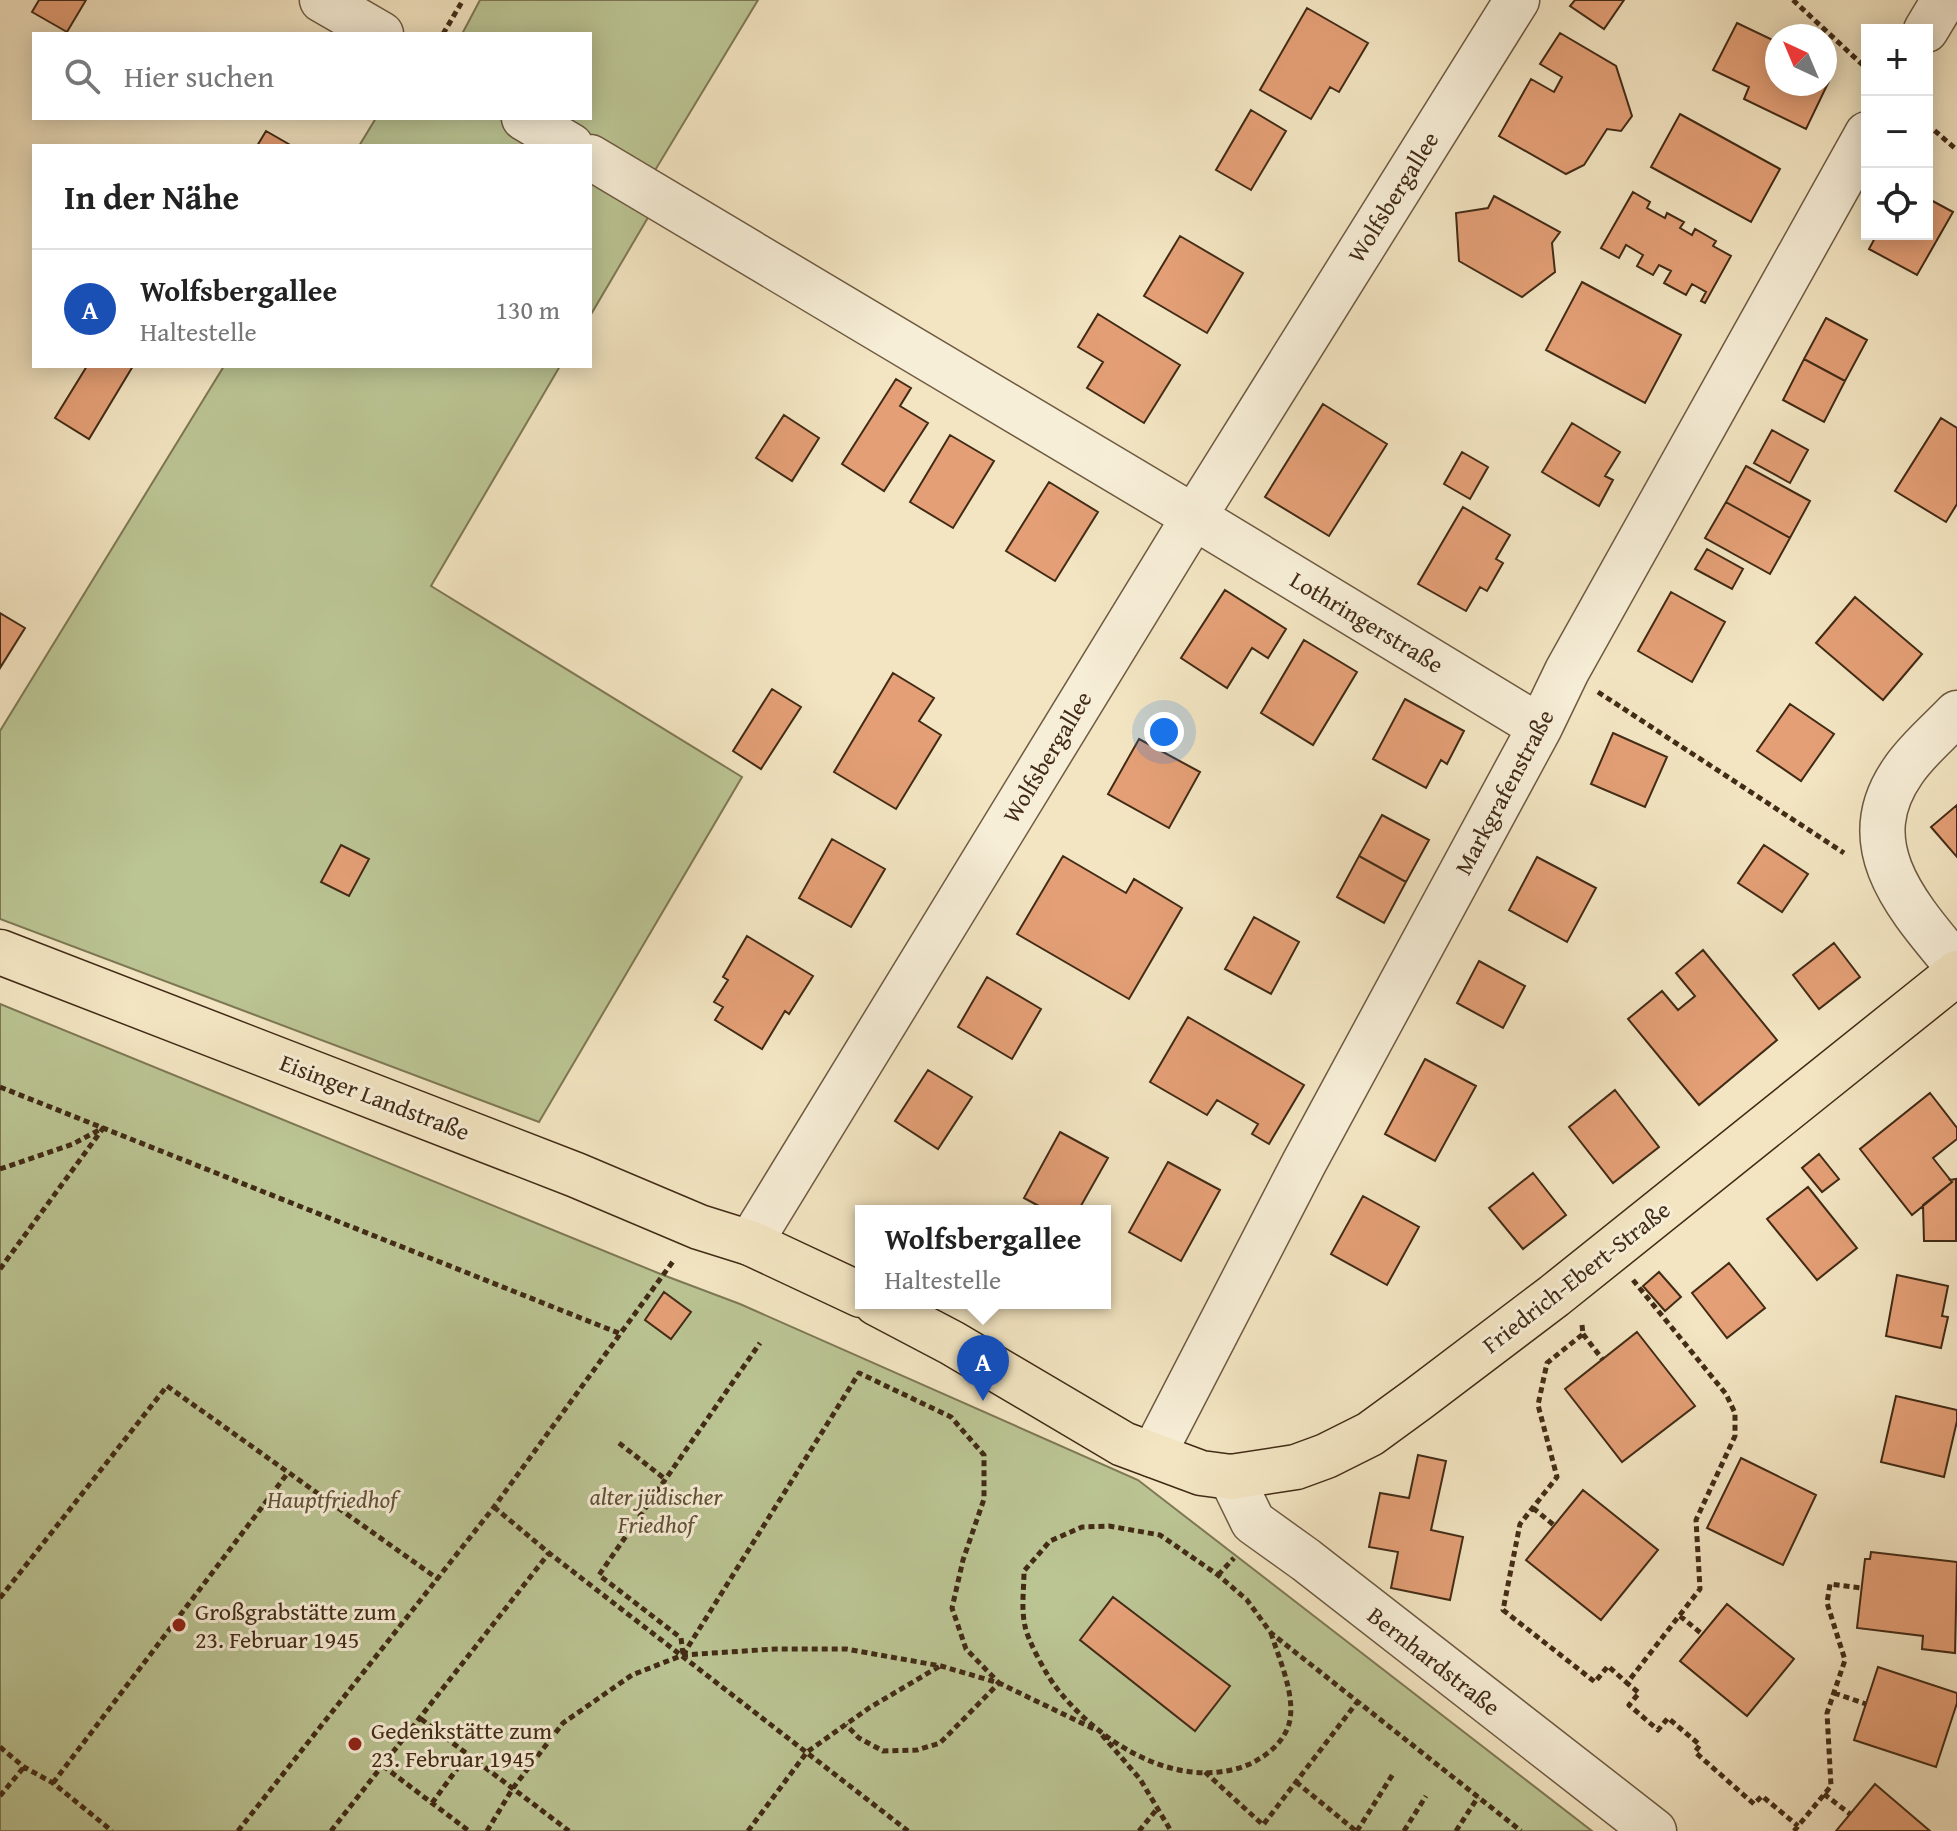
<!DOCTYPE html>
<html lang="de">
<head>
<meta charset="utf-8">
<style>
  body { margin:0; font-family:"Gentium Book Plus",serif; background:#f6f6f6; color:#222 }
  .controls { position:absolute; right:24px; top:24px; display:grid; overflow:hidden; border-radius:0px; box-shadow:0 4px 20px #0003 }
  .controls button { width:72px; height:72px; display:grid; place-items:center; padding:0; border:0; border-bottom:2px solid #e0e0e0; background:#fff; color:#222; font:40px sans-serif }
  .compass { position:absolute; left:1765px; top:24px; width:72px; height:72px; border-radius:50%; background:#fff; box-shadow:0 4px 20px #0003; rotate:316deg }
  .you { position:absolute; left:1164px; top:732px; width:28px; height:28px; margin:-20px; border:6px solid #fff; border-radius:50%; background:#1a73e8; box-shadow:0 0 0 12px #1a73e833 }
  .badge { display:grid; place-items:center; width:52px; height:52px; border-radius:50%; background:#8f2418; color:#fff; font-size:26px; font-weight:700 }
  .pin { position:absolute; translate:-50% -66px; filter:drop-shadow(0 2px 4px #0008) }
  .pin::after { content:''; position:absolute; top:42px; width:28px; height:24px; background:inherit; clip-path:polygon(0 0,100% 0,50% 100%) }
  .popup { position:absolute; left:855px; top:1205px; width:256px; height:104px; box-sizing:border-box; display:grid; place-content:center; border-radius:0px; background:#fff; filter:drop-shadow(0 2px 6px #0005); font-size:26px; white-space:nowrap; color:#767676 }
  .popup b { font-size:30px; color:#222 }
  .popup::after { content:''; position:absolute; left:50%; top:100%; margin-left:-16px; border:16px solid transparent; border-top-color:#fff }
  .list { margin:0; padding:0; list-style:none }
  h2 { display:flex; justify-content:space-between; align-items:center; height:104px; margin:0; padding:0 32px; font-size:34px }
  h2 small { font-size:26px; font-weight:400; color:#767676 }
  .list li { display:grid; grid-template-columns:52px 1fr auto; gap:24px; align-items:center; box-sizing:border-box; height:120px; padding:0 32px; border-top:2px solid #e0e0e0 }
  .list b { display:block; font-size:30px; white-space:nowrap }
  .list p { margin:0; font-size:26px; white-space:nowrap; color:#767676 }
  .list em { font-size:26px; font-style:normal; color:#767676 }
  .icon { flex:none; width:44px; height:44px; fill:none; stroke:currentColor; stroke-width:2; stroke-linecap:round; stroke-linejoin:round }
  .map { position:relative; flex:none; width:1957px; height:1831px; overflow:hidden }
  .search { position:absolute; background:#fff; box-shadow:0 4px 20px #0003; left:32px; top:32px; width:560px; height:88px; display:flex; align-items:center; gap:20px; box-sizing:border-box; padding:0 28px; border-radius:0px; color:#767676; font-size:30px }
  .panel { position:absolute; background:#fff; box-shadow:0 4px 20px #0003; left:32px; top:144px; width:560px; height:224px; border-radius:0px }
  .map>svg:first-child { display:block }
  .green { fill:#bbc493; stroke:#7e7854; stroke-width:2 }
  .building { fill:#e49f76; stroke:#422b16; stroke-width:2 }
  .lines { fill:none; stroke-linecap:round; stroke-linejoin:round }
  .minor-casing { stroke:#6e5a41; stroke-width:47 }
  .major-casing { stroke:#422b16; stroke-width:47 }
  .path { stroke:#422b16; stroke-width:5; stroke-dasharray:6 4; stroke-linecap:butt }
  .minor { stroke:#f7eed7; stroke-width:44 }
  .major { stroke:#f3e5c2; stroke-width:44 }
  .poi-dot { fill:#8f2418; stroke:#f7eed7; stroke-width:3 }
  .labels { text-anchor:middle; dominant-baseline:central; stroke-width:6; stroke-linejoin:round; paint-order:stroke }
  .street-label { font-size:24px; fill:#422b16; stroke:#f7eed7 }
  .park-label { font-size:24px; font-style:italic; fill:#605135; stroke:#f7eed7 }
  .poi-label { font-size:24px; fill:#422b16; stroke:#f7eed7; text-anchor:start }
</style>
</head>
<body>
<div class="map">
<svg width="1957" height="1831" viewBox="0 0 1957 1831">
  <rect width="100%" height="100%" fill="#f3e5c2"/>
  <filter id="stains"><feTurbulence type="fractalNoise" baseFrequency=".0025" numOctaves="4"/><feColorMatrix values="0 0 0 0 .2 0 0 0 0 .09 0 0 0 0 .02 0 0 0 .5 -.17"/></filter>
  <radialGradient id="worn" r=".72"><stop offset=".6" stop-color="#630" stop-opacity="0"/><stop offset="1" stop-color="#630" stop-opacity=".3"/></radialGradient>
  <path class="green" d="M480 0H758L651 177 552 118H590V34H462Z
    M376 118H499L546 146H359Z
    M590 172 653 209 590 316Z
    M224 366H560L431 586 742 777 539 1122 0 919V731Z
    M0 1004 663 1275 740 1304 1138 1480 1592 1831H0Z"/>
  <path class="building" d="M39 0H86L67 32 32 12Z
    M1575 0H1624L1604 29 1570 6Z
    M1307 8 1368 43 1339 92 1330 87 1311 119 1260 90Z
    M1737 23 1777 42 1774 52 1777 53V84H1825V77L1830 79 1806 129 1744 99 1749 87 1713 70Z
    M1560 33 1616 66 1632 116 1621 131 1607 129 1584 165 1566 174 1499 136 1531 79 1554 92 1562 77 1540 64Z
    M1251 110 1286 131 1251 190 1216 170Z
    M1680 114 1780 169 1751 222 1651 167Z
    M266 131 292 146H257Z
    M1633 192 1650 202 1647 208 1665 218 1667 213 1684 222 1680 228 1692 235 1695 229 1716 241 1713 246 1731 256 1705 303 1701 301 1706 292 1692 284 1686 295 1664 283 1671 271 1659 265 1653 275 1637 266 1643 255 1626 245 1619 258 1601 248Z
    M1494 196 1560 232 1552 243 1555 272 1522 297 1459 261 1456 213 1488 208Z
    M1927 198 1953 212 1917 275 1869 249 1877 234H1927Z
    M1180 236 1243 273 1207 333 1144 296Z
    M1582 282 1681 335 1645 403 1546 350Z
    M1098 314 1180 365 1144 423 1087 388 1103 362 1078 347Z
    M1826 318 1867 340 1845 381 1804 359Z
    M1804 359 1845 381 1824 422 1783 400Z
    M87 366H133L89 439 55 418Z
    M896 379 911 388 900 406 928 423 884 491 842 464Z
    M1323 404 1387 444 1329 536 1265 497Z
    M784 415 819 438 792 481 756 458Z
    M1941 418 1957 428V504L1946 522 1895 491Z
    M1572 423 1620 452 1605 476 1613 480 1599 506 1542 472Z
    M1772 430 1808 450 1790 483 1754 463Z
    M950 435 994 461 953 528 910 502Z
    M1462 452 1488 467 1470 499 1444 484Z
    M1746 466 1810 501 1790 538 1726 502Z
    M1049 482 1098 512 1055 581 1006 551Z
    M1726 502 1790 538 1770 574 1705 538Z
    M1463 507 1510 535 1496 559 1503 563 1487 591 1480 587 1466 611 1418 584Z
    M1707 549 1743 569 1732 589 1695 569Z
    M1225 590 1286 629 1268 658 1252 648 1227 688 1181 658Z
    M1671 592 1725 622 1692 682 1638 651Z
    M1855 597 1922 654 1883 700 1816 643Z
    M0 613 25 628 0 668Z
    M1304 640 1357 672 1313 745 1261 713Z
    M893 673 934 698 919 721 941 735 896 809 834 772Z
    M772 689 801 707 761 769 733 751Z
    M1405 699 1464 731 1447 764 1441 760 1426 788 1373 759Z
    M1790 704 1834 734 1801 781 1757 751Z
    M1613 733 1667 757 1645 807 1591 784Z
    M1139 739 1200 772 1169 828 1108 794Z
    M1957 805V857L1931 827Z
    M1382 815 1429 840 1406 882 1359 856Z
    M832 839 885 869 851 927 799 898Z
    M341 845 369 859 349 896 321 882Z
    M1764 845 1808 874 1782 912 1738 883Z
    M1063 856 1126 893 1134 879 1182 908 1129 999 1017 934Z
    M1359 856 1406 882 1384 923 1337 897Z
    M1537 857 1596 888 1567 942 1509 910Z
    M1254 917 1299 942 1271 994 1225 969Z
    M747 936 813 976 789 1014 785 1011 762 1049 715 1020 723 1007 714 1002 728 980 723 977Z
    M1834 943 1860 977 1819 1009 1793 975Z
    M1703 950 1777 1040 1699 1105 1628 1019 1662 991 1678 1010 1695 996 1676 973Z
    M1479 961 1525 986 1503 1028 1457 1003Z
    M987 977 1041 1009 1012 1059 958 1027Z
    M1188 1017 1304 1085 1269 1144 1252 1134 1258 1124 1217 1100 1207 1115 1150 1082Z
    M1425 1059 1476 1086 1435 1161 1385 1134Z
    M928 1070 972 1097 938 1149 895 1121Z
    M1615 1090 1659 1147 1613 1183 1569 1127Z
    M1930 1093 1957 1128V1139L1933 1158 1952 1182 1912 1215 1860 1149Z
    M1060 1132 1108 1158 1078 1211H1048L1024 1198Z
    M1819 1154 1839 1179 1822 1192 1802 1168Z
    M1168 1162 1220 1190 1181 1261 1129 1232Z
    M1533 1173 1566 1215 1523 1249 1489 1208Z
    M1956 1179V1241H1924L1923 1205 1952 1182 1950 1180Z
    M1808 1187 1857 1248 1817 1280 1767 1219Z
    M1363 1196 1419 1227 1387 1285 1331 1254Z
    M1729 1263 1765 1308 1727 1338 1692 1293Z
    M1659 1272 1681 1297 1665 1311 1643 1286Z
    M1897 1275 1948 1286 1942 1316 1948 1317 1941 1348 1886 1336Z
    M664 1292 691 1312 671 1339 645 1320Z
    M1637 1332 1695 1406 1622 1462 1565 1389Z
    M1896 1396 1957 1410V1421L1944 1477 1881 1462Z
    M1418 1455 1446 1461 1431 1530 1463 1537 1450 1600 1391 1588 1398 1552 1369 1547 1380 1493 1409 1498Z
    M1741 1458 1816 1495 1783 1565 1707 1528Z
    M1583 1490 1658 1550 1601 1620 1526 1560Z
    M1871 1552 1957 1562 1955 1653 1922 1649 1923 1636 1857 1628 1865 1559H1870Z
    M1113 1597 1230 1686 1195 1731 1080 1640Z
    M1727 1604 1794 1659 1747 1716 1680 1661Z
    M1878 1667 1957 1693V1703L1936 1767 1854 1740Z
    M1875 1784 1930 1831H1836Z"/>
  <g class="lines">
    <g class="minor-casing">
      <path id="minor" d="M322 0 381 34
        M1926 30 1944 0
        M524 118 571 146
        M590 157 1194 517 1540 727
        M1957 713C1939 732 1917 750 1903 771 1850 847 1911 910 1957 966
        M750 1243 1194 517 1517 0
        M1153 1455 1304 1163 1540 727 1567 671 1867 134
        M1231 1477 1253 1522 1306 1560 1654 1831"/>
    </g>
    <g class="major-casing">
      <path id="major" d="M0 952 576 1175 699 1227 750 1243 861 1295
        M876 1303 952 1343 1123 1444 1201 1473 1231 1477 1296 1467 1326 1456 1370 1434 1418 1399 1554 1296 1957 973"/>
    </g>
    <path class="path" d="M1793 0 1867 69
      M443 34 463 0
      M1927 124 1957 150
      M1598 692 1844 853
      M0 1087 621 1334
      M0 1169 73 1144 99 1130
      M0 1269 104 1127
      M1633 1280 1726 1394 1735 1413V1436L1696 1520 1700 1589 1627 1683 1639 1693 1629 1705 1658 1730 1668 1718 1700 1745 1695 1752 1754 1804 1762 1796 1798 1826
      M1582 1325 1583 1334 1547 1363 1538 1405 1557 1477 1520 1524 1503 1610 1595 1682 1608 1666 1627 1683
      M1583 1334 1603 1360
      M619 1443 665 1479
      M494 1507 549 1553 908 1831
      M1533 1508 1555 1526
      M1218 1575 1234 1558
      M0 1598 167 1386 438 1579
      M1680 1616 1702 1634
      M1271 1633C1279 1659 1298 1700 1288 1727 1281 1745 1266 1756 1250 1764 1178 1794 1098 1742 1055 1686 1046 1674 1027 1639 1025 1626 1021 1609 1024 1588 1024 1571L1050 1541 1082 1527 1109 1526 1160 1535 1218 1575 1247 1600 1271 1633 1521 1831
      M683 1654 681 1638 599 1575 760 1343
      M683 1655 859 1373 951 1417 984 1455V1499L963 1560 952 1608 966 1649 999 1683 940 1743 917 1750 883 1751 859 1738 846 1725
      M1834 1693 1866 1704
      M421 1719 569 1831
      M1102 1735 1140 1779 1171 1831
      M0 1747 24 1767 53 1783 112 1831
      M383 1766 469 1831
      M1205 1772 1263 1825 1358 1701
      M1296 1782 1356 1831
      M53 1783 287 1474
      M1824 1794 1850 1814
      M0 1796 24 1767
      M432 1803 468 1754
      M238 1831 494 1507 674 1260
      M331 1831 549 1553
      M487 1831 513 1788 563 1723 632 1675 683 1655 775 1649H846L941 1666 999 1683 1094 1729
      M748 1831 807 1752 869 1708 940 1666
      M1139 1831 1157 1809
      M1357 1831 1393 1774
      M1404 1831 1426 1796
      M1456 1831 1478 1797
      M1794 1831 1831 1786 1827 1713 1845 1660 1827 1603 1830 1584 1862 1588"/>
    <use href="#minor" class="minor"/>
    <use href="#major" class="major"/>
  </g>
  <g class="poi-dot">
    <circle cx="179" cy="1625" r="8"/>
    <circle cx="355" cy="1744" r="8"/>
  </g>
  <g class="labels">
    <g class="street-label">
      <text transform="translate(1393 197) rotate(-58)">Wolfsbergallee</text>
      <text transform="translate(1367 622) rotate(31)">Lothringerstraße</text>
      <text transform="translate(1047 757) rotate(-59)">Wolfsbergallee</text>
      <text transform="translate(1504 792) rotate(-62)">Markgrafenstraße</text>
      <text transform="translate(375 1097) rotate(21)">Eisinger Landstraße</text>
      <text transform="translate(1576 1277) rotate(-38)">Friedrich-Ebert-Straße</text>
      <text transform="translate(1434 1661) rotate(38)">Bernhardstraße</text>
    </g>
    <g class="park-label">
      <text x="656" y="1496">alter jüdischer<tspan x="656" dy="28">Friedhof</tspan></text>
      <text x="332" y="1499">Hauptfriedhof</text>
    </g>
    <g class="poi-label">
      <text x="195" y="1611">Großgrabstätte zum<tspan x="195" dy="28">23. Februar 1945</tspan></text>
      <text x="371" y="1730">Gedenkstätte zum<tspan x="371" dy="28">23. Februar 1945</tspan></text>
    </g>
  </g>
  <rect width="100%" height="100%" filter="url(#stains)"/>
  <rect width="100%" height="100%" fill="url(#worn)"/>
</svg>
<div class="controls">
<button>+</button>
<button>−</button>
<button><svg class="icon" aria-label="locate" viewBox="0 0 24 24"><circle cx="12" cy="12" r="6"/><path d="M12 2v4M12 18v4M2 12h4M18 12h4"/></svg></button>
</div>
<svg class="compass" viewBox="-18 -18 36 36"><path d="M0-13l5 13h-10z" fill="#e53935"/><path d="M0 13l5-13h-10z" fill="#767676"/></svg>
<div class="you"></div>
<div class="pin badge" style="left:983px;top:1401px;background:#1a4fb4">A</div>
<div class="popup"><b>Wolfsbergallee</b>Haltestelle</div>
<div class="search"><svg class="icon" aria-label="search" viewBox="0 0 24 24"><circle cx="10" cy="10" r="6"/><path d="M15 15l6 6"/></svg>Hier suchen</div>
<section class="panel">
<h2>In der Nähe<small></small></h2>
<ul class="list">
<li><span class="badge" style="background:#1a4fb4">A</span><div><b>Wolfsbergallee</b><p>Haltestelle</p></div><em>130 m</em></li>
</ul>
</section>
</div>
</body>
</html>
